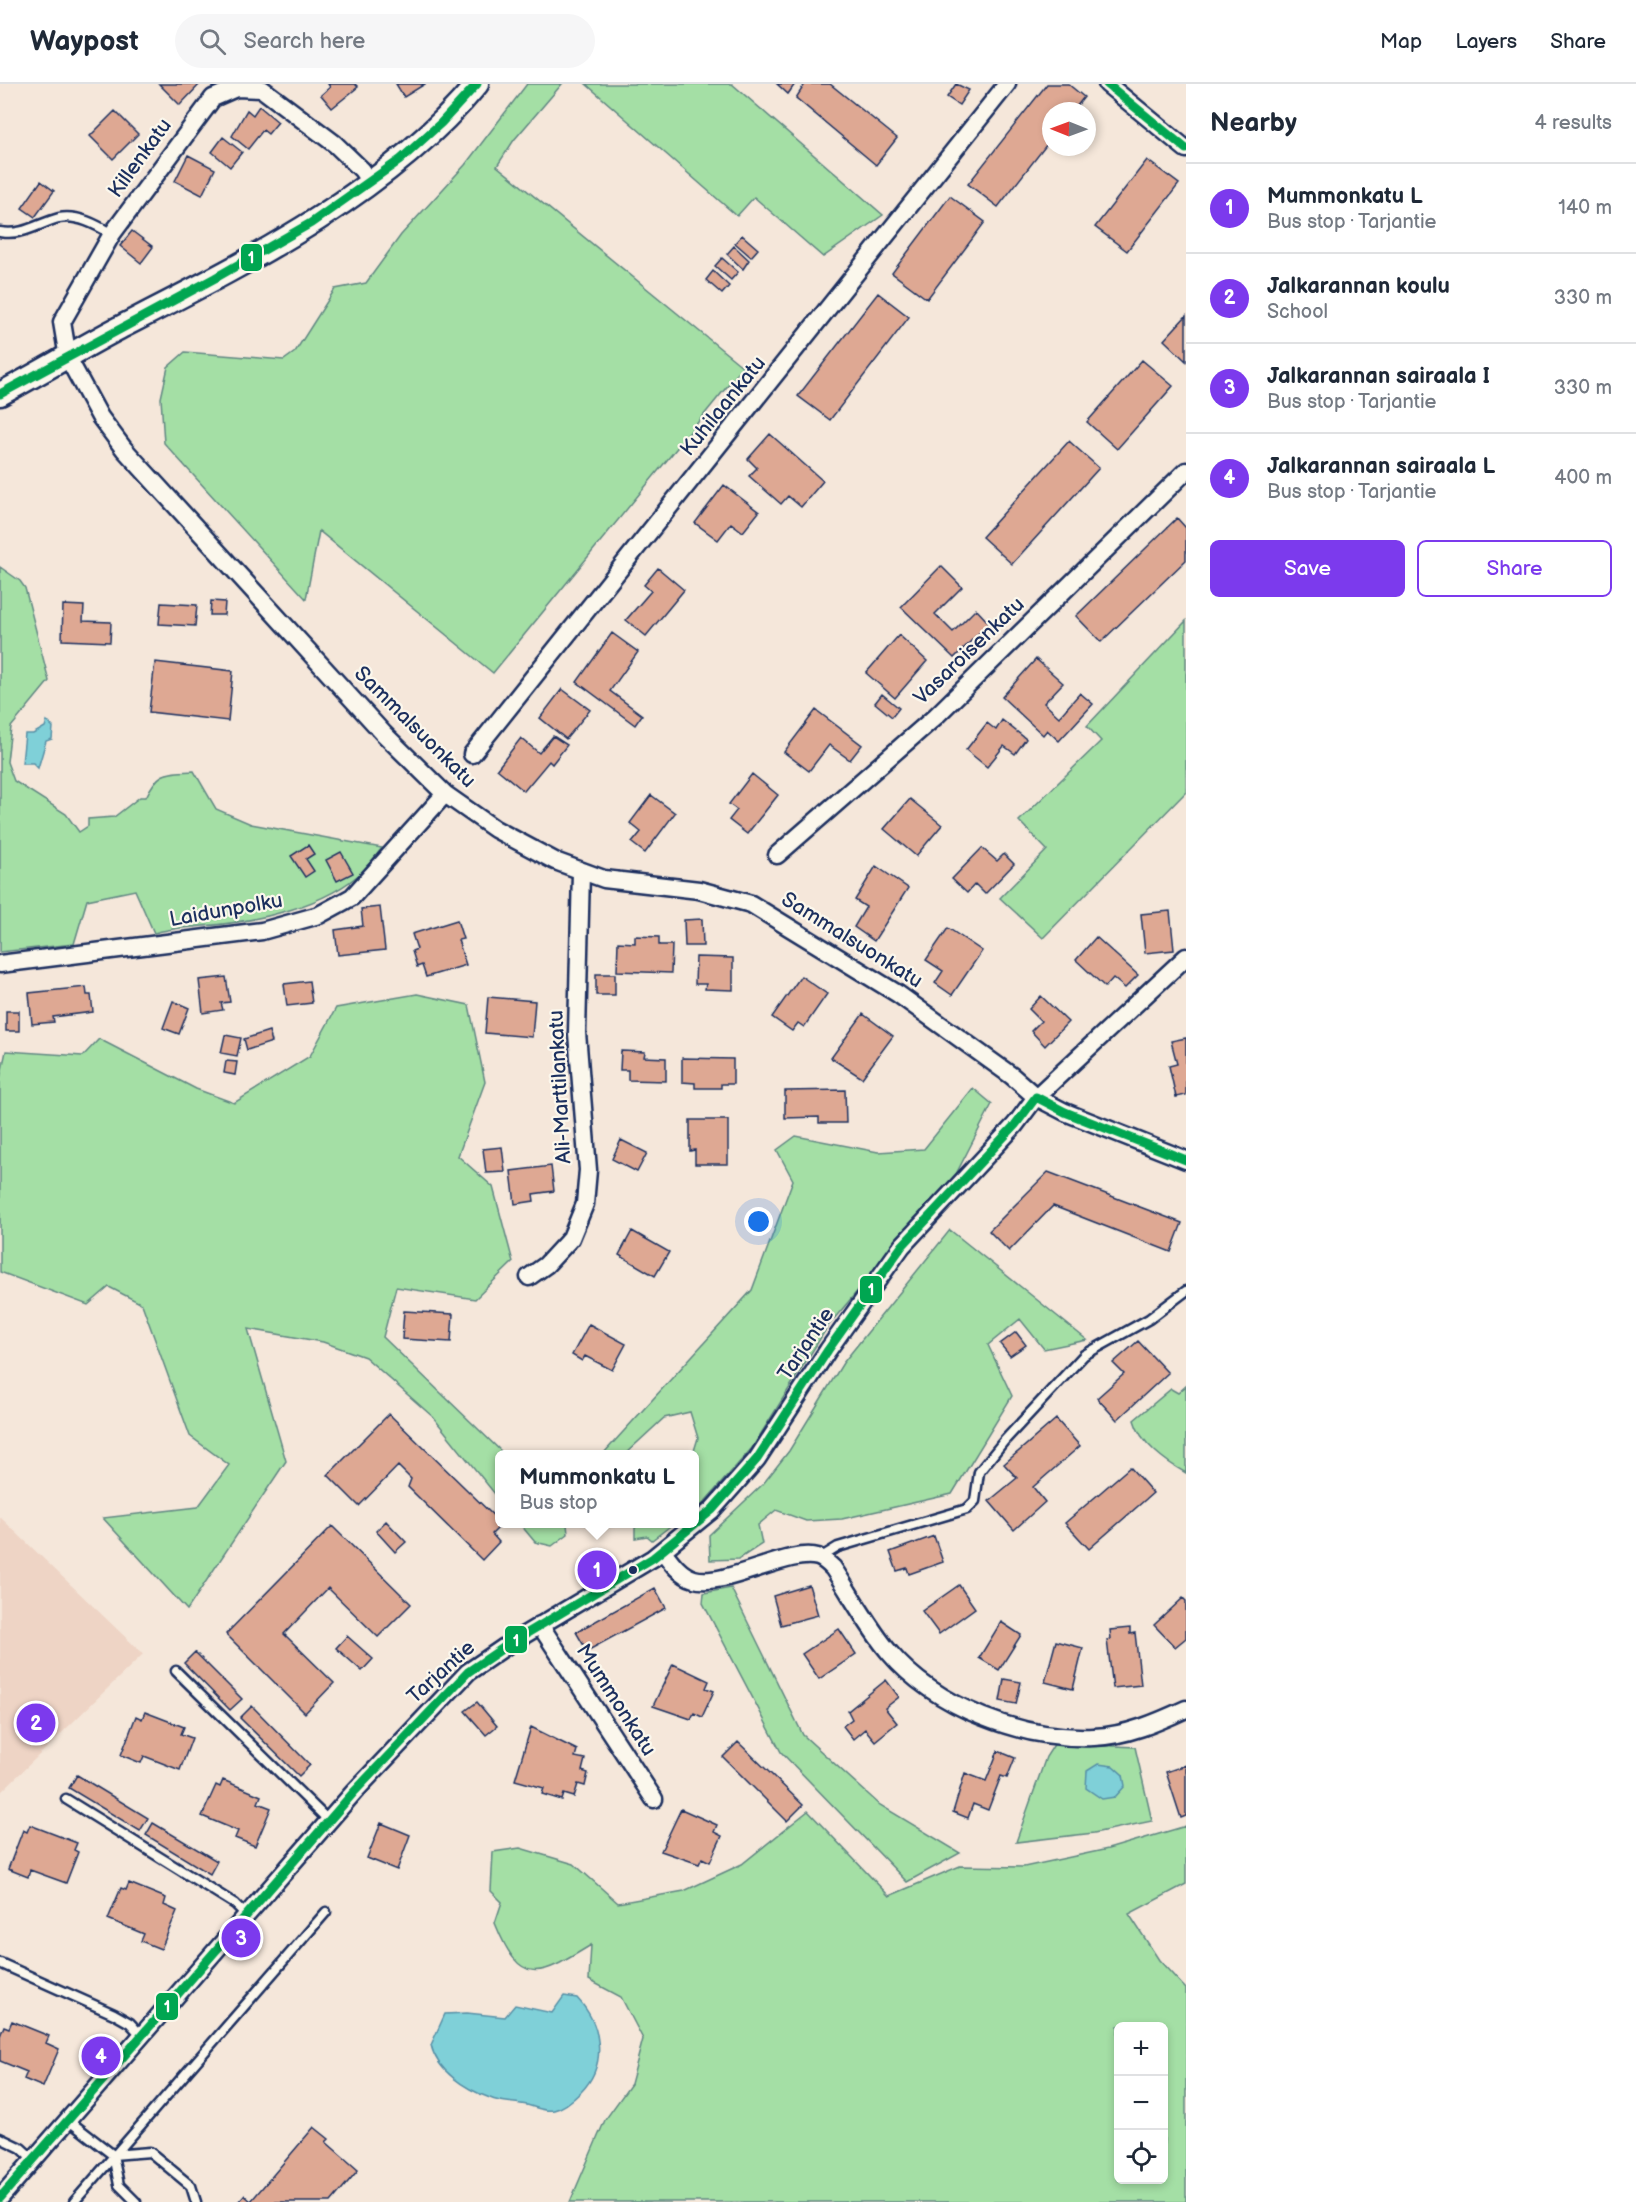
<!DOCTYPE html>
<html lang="en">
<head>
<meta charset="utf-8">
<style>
  body { margin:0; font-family:"Balsamiq Sans",sans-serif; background:#f6f6f7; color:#1f2937 }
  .controls { position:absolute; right:18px; bottom:18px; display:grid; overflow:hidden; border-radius:9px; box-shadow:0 3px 9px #0003 }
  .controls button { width:54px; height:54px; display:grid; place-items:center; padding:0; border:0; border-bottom:2px solid #e0e1e3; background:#fff; color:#1f2937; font:30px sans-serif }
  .compass { position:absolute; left:1042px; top:18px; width:54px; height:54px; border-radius:50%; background:#fff; box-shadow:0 3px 9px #0003; rotate:271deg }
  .you { position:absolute; left:759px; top:1138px; width:21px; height:21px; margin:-15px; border:4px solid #fff; border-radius:50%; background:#1a73e8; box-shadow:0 0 0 9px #1a73e833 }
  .badge { display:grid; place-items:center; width:39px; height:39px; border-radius:50%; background:#7c3aed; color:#fff; font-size:20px; font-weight:700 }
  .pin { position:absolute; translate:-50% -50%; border:3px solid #fff; box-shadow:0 2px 6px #0006 }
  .popup { position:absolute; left:495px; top:1366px; width:204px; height:78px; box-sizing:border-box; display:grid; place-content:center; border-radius:9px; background:#fff; filter:drop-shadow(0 2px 4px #0005); font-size:20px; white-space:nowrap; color:#747a83 }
  .popup b { font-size:22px; color:#1f2937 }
  .popup::after { content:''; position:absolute; left:50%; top:100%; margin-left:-12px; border:12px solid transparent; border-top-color:#fff }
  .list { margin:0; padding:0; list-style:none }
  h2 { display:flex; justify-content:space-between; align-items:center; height:78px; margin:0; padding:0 24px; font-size:26px }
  h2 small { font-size:20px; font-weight:400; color:#747a83 }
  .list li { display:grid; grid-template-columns:39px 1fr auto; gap:18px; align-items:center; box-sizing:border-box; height:90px; padding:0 24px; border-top:2px solid #e0e1e3 }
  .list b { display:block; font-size:22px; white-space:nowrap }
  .list p { margin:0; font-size:20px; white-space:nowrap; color:#747a83 }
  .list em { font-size:20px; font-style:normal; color:#747a83 }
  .actions { display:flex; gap:12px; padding:18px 24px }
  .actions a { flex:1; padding:14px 0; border:2px solid #7c3aed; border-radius:9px; text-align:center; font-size:21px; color:#7c3aed }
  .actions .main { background:#7c3aed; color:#fff }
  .icon { flex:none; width:33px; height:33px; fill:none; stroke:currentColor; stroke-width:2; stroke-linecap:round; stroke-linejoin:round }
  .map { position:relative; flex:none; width:1186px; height:2118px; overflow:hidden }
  header { display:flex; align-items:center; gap:36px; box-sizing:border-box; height:84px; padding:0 30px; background:#fff; border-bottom:2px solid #e0e1e3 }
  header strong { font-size:28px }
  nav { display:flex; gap:33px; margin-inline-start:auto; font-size:21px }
  .search { width:420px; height:54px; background:#f6f6f7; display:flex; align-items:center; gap:15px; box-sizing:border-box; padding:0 21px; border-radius:33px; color:#747a83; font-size:22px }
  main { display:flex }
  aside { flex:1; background:#fff }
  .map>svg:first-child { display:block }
  .built { fill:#eed4c5 }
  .green { fill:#a4dfa5; stroke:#608782; stroke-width:1.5; fill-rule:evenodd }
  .water { fill:#7fd0d8; stroke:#5790a7; stroke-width:1.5 }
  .building { fill:#dea893; stroke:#1b2f5e; stroke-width:1.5 }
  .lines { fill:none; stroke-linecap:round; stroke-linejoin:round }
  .lane-casing { stroke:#1b2f5e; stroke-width:13 }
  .street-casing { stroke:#1b2f5e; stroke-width:21 }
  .secondary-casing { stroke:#1b2f5e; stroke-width:27 }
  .lane { stroke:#fbf7ec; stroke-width:8 }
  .street { stroke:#fbf7ec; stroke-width:16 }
  .secondary { stroke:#fbf7ec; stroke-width:22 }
  .bus-1-casing { stroke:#fbf7ec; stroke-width:14 }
  .bus-1 { stroke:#00a651; stroke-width:9 }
  .bus-dot { fill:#1b2f5e; stroke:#fbf7ec; stroke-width:2 }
  .labels { text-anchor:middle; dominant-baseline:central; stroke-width:4.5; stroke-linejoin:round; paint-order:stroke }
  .street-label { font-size:21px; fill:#1b2f5e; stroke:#fbf7ec }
  .line-badge { stroke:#fbf7ec; stroke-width:2 }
  .badge-label { font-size:16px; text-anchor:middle; font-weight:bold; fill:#fff }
</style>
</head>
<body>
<header>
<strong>Waypost</strong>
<div class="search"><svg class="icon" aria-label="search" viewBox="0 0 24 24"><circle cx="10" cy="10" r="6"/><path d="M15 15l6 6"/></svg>Search here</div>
<nav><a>Map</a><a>Layers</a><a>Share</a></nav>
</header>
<main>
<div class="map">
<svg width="1186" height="2118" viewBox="0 0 1186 2118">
  <rect width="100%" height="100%" fill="#f5e7da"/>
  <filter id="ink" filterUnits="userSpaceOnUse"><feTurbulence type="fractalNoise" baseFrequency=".0167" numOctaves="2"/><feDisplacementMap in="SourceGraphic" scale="12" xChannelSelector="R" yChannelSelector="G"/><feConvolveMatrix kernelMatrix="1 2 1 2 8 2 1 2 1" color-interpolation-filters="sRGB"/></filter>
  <g filter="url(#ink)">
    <path class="built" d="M0 1433 143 1570 0 1709Z"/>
    <path class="green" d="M527 0H562L514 56 497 82 743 283 493 589 319 447 306 515 164 359 161 314 168 283 185 268 284 276 295 268 335 205 366 199 401 151 465 81Z
      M586 0H732L883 131 823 173 754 113 737 132Z
      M0 483 20 497 25 504 49 597 11 643 7 678 14 697 66 730 79 748 88 742V735L114 733 140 713H146C159 686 166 689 194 687L216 725 251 740 382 764C376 771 371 779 365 785 327 823 254 838 203 842 185 844 171 844 154 849L135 806 87 816 74 860 0 868Z
      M1186 537V708L1043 854 1000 814 1047 766 1019 737 1101 657 1087 642Z
      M417 910 469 921 485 998 458 1072 493 1103 513 1178 475 1215 396 1203 383 1253 504 1370H500L499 1415 433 1333 365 1273 323 1258 248 1245 286 1377 187 1526 103 1434 198 1423 229 1381 190 1352 142 1220 109 1203 88 1221 0 1188V995L6 967 83 972 99 955 196 1005 234 1019 310 972 336 924Z
      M973 1004 992 1020 956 1090 828 1242 752 1364 701 1422 695 1427 693 1370 698 1354 690 1328 664 1334 625 1370H603L752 1206 793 1096 777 1066 796 1052 878 1068 924 1065Z
      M950 1146 1087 1256 1044 1265 1020 1235 988 1261 1012 1312 952 1410 842 1435 806 1437 776 1426 758 1441 762 1460 739 1475 710 1476 709 1451 763 1400 789 1367 843 1279Z
      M1186 1302V1389C1166 1378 1140 1359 1134 1336L1171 1305 1178 1309Z
      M520 1440H567L568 1450 552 1462 535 1458Z
      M640 1440H673L652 1456 647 1452 635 1454V1444Z
      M731 1504 803 1651 880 1721 960 1769 907 1798 781 1668 703 1519 704 1509Z
      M1055 1659 1135 1663 1152 1737 1094 1749 1016 1758 1046 1673Z
      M808 1727 889 1812 960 1782 1024 1783 1108 1765 1186 1742V1800L1129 1830 1159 1876 1186 1905V2118H570L605 2036 631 2000 643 1955 621 1913 589 1896 591 1861C539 1893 521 1904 495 1839L502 1818 491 1807 493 1768 520 1764 574 1780 618 1819 684 1807 742 1780ZM1118 1942H1164V2096H1118Z"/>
    <path class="water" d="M47 637 53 643 52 655 46 657 38 684 33 679H22L25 650H33L45 643Z
      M1098 1680 1113 1682 1123 1691 1125 1702 1115 1713 1102 1715 1086 1704 1087 1687Z
      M564 1912 577 1914C602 1941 608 1980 581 2008 574 2015 563 2024 554 2026 545 2028 535 2023 527 2021 515 2018 501 2019 490 2014 465 2005 437 1987 431 1961L445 1930 467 1929 505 1933 515 1921 552 1929Z"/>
    <path class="building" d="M159 0H200L180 21Z
      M328 0H355L358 3 332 24 321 11 330 3Z
      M396 0H425L404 13Z
      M777 0H795L788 10Z
      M805 0H830L897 54 876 81 796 14Z
      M956 0 969 6 959 21 947 13Z
      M1047 0H1068L1084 13 1073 27H1051V55L998 123 968 100Z
      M259 22 278 38 268 50 263 46 248 65 232 52 247 26 253 31Z
      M115 27 138 50 113 75 90 52Z
      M223 53 242 68 230 83 212 68Z
      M188 71 215 85 202 111 175 97Z
      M1147 76 1179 100 1127 167 1095 143Z
      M41 97 54 107 35 133 22 124Z
      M950 112 985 138 927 215 892 189Z
      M132 147 153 163 141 179 120 162Z
      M742 151 758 165 751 173 735 159Z
      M734 162 749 176 743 185 727 170Z
      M722 174 738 188 731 196 715 182Z
      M713 187 729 202 722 210 706 196Z
      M878 209 909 233 830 336 798 312Z
      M1186 232V277L1164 256Z
      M1142 276 1173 302 1117 365 1087 338Z
      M770 350 823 397 801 423 788 412 781 420 749 392 757 384 748 375Z
      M1069 357 1099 384 1012 480 982 453Z
      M724 401 759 428 743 448 731 439 718 456 695 439Z
      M1177 434 1186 444V476L1101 558 1076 532Z
      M941 482 962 503 935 530 953 548 976 525 989 539 954 574 901 523Z
      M658 484 684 506 646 552 626 536 651 507 644 501Z
      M211 517 225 518 224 531H210Z
      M161 519 197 521 195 542 159 540Z
      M63 521 84 522 83 537 111 538 110 558 62 556Z
      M612 549 638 568 610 607 642 631 635 641 577 598Z
      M899 551 927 577 895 614 866 589Z
      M1036 575 1063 599 1044 619 1059 633 1080 609 1093 620 1059 657 1047 646 1043 651 1002 613Z
      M155 578 233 587 228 637 149 628Z
      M562 605 590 626 566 655 540 634Z
      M882 610 899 624 892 633 875 619Z
      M816 626 862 661 850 676 829 661 809 687 784 668Z
      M1002 636 1026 655 1015 670 1004 662 987 683 966 666 987 639 996 646Z
      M553 652 567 661 552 680 549 677 524 707 497 685 521 654 539 669Z
      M752 690 778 711 747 750 729 736 737 726 729 720Z
      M651 711 675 729 645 769 632 759 641 748 630 739Z
      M910 715 942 741 916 772 884 745Z
      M308 761 314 770 306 775 314 787 305 793 291 772Z
      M982 764 997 777 1004 770 1014 780 985 810 975 800 967 809 952 795Z
      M341 768 353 789 337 797 326 776Z
      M876 782 908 804 874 857 854 843 866 823 855 816Z
      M380 823 385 866 338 871 335 846 363 842 361 825Z
      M1170 827 1174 866 1145 869 1141 830Z
      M702 835 703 862H685L684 836Z
      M457 836 463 855 458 856 466 881 426 893 422 881 417 883 412 867 417 865 412 850Z
      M948 844 982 867 952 911 935 899 943 887 926 876Z
      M635 852 659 853V861H672L671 889 617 887 618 858 635 859Z
      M1096 853 1138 891 1125 904 1113 894 1105 903 1076 876Z
      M696 873 733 874V906L705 905 706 900H695Z
      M596 890H615V911H596Z
      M801 892 827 910 804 943 798 939 792 947 772 933Z
      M226 893 230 918 221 919 223 926 203 929 199 896Z
      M309 897 312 919 287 922 284 900Z
      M86 903 87 911H91L93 928 53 933 54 938 32 940 29 909Z
      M1041 912 1068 938 1045 962 1031 947 1041 937 1029 925Z
      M488 913 535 917 532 953 485 949Z
      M173 917 189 924 179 950 163 944Z
      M6 927H19V947H6Z
      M863 930 893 952 862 994 831 974Z
      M269 947 272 958 247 966 244 955Z
      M225 951 241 954 237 972 221 969Z
      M1186 954V1011L1176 1013 1169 982 1177 980 1171 957Z
      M621 967 645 968 644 973 666 974V997L628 996V986H620Z
      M682 974 733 975V1000H721V1004H695V999L682 998Z
      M226 977 237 978 235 991 224 989Z
      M845 1006 846 1039H819V1033L785 1034V1007Z
      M690 1036H728V1080H695V1066L690 1067Z
      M621 1056 647 1069 637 1088 612 1075Z
      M502 1063 505 1088 486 1089 483 1065Z
      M551 1082 554 1107 533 1110 534 1117 515 1120 511 1087Z
      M1048 1088 1182 1139 1171 1168 1053 1122 1009 1167 989 1147Z
      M632 1147 669 1168 655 1192 619 1171Z
      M404 1227 453 1230 451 1258 402 1255Z
      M589 1240 626 1260 612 1286 585 1272 582 1277 572 1271Z
      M1016 1248 1026 1261 1010 1272 1000 1260Z
      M1138 1257 1168 1289 1117 1336 1097 1314 1124 1290 1113 1279Z
      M389 1330 502 1440 492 1450 499 1458 482 1476 408 1403 411 1395 398 1382 359 1422 328 1391Z
      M1056 1335 1080 1362 1033 1403 1045 1418 1014 1446 989 1417 1017 1394 1004 1380Z
      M1130 1383 1153 1409 1089 1465 1065 1439Z
      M386 1437 406 1458 395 1468 376 1447Z
      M332 1442 411 1520 378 1553 328 1504 284 1550 334 1599 305 1629 226 1550Z
      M934 1452 943 1478 909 1490 907 1484 897 1487 890 1468Z
      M809 1501 818 1531 781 1541 773 1512Z
      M959 1501 975 1524 939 1550 922 1527Z
      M655 1504 666 1524 587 1567 576 1548Z
      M1183 1514 1186 1517V1554L1175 1563 1154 1541Z
      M1001 1538 1021 1551 999 1586 979 1574Z
      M1130 1544V1550L1135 1549 1141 1601 1113 1604 1107 1556 1111 1555 1110 1546Z
      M839 1545 856 1570 819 1595 802 1570Z
      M347 1552 373 1575 362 1587 336 1564Z
      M1056 1557 1083 1564 1073 1605 1045 1598Z
      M195 1568 242 1615 230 1626 184 1579Z
      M673 1580 709 1597 706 1604 714 1607 702 1633 694 1629 691 1635 653 1622Z
      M1004 1595 1021 1598 1016 1620 1000 1617Z
      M886 1596 899 1613 885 1624 897 1639 875 1657 865 1645 853 1655 843 1642 852 1635 848 1627Z
      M477 1618 497 1642 486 1651 465 1627Z
      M252 1622 310 1681 299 1692 240 1634Z
      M145 1628 184 1643 181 1650 192 1654 180 1686 144 1672 141 1679 121 1671 136 1632 142 1635Z
      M531 1643 577 1666 575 1673 585 1675 582 1687 588 1689 585 1702 578 1700 574 1713 564 1710 562 1716 542 1710 544 1704 515 1696Z
      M738 1658 803 1721 787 1737 723 1673Z
      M998 1667 1015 1674 1007 1694 1001 1692 988 1726 973 1720 968 1734 953 1728 965 1689 986 1697Z
      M1186 1681V1732L1181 1734 1166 1688Z
      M77 1691 148 1734 140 1747 69 1704Z
      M223 1696 261 1712 258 1719 271 1724 255 1762 235 1754 238 1747 202 1732 216 1701 220 1703Z
      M681 1725 717 1741 714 1748 722 1752 710 1778 702 1774 699 1780 661 1767Z
      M153 1739 217 1777 210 1790 146 1751Z
      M381 1739 410 1751 397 1786 367 1774Z
      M30 1741 77 1759 74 1766 78 1768 66 1799 30 1786 28 1793 8 1785 23 1746 27 1748Z
      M129 1799 166 1814 164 1821 177 1827 161 1865 141 1857 144 1850 108 1835 121 1804 126 1806Z
      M12 1937 49 1952 46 1959 59 1965 43 2003 24 1995 27 1988 0 1977V1952L4 1942 9 1944Z
      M314 2043 329 2055 326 2058 358 2086 331 2118H238L244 2111 251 2117Z"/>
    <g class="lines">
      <g class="lane-casing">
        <path id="lane" d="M0 148C23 152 37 140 59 134 77 130 97 141 112 150
          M820 1474 838 1463 967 1425 975 1417 979 1388 1004 1357 1084 1271 1149 1235 1186 1207
          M176 1587 329 1737
          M66 1715 235 1820 246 1831
          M0 1879 114 1930 130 1939 141 1951
          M68 2036 113 2071 119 2101 136 2118
          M0 2054 21 2064 33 2075
          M113 2071 150 2068 191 2102 196 2118
          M74 2118 326 1828"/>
      </g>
      <g class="street-casing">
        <path id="street" d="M1107 0 1186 65
          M370 98 362 86 335 60 262 5 236 4 213 14 112 150 62 238 68 274 100 333 124 365 384 650 445 710 495 745 555 777 604 795 699 806 751 820 898 910 1012 992 1036 1013 1065 1028 1186 1076
          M472 670 1007 0
          M777 771 935 633 1186 387
          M0 880 262 847 319 831 352 813 445 710
          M529 1193 546 1181 571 1154 585 1120 588 1086 577 949 581 788
          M663 1467C671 1478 680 1491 694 1495 725 1504 790 1464 818 1473 824 1475 829 1480 833 1484 851 1511 868 1543 889 1568 936 1624 1023 1656 1094 1653 1126 1652 1158 1638 1186 1625
          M540 1541 654 1715
          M0 2114 354 1708 468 1588 509 1560 653 1474 712 1426 757 1375 828 1266 902 1162 1015 1041 1036 1013 1186 873"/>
      </g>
      <g class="secondary-casing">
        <path id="secondary" d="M0 310C40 289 79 265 119 244 244 180 386 110 477 0"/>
      </g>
      <use href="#lane" class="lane"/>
      <use href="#street" class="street"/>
      <use href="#secondary" class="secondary"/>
      <g class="bus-1-casing">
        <path id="bus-1" d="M1107 0 1186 65
          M0 310 215 194 311 139 400 76 441 39 477 0
          M1036 1013 1065 1028 1186 1076
          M0 2114 354 1708 468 1588 509 1560 653 1474 712 1426 757 1375 828 1266 902 1162 1015 1041 1036 1013"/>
      </g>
      <use href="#bus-1" class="bus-1"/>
    </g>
  </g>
  <circle class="bus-dot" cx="633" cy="1486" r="5"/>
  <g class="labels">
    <g class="street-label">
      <text transform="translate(140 74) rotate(-54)">Killenkatu</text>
      <text transform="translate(723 322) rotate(-51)">Kuhilaankatu</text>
      <text transform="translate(969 567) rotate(-44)">Vasaroisenkatu</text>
      <text transform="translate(415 643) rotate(45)">Sammalsuonkatu</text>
      <text transform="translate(226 826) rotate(-10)">Laidunpolku</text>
      <text transform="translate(852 856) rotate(32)">Sammalsuonkatu</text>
      <text transform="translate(560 1003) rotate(-93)">Ali-Marttilankatu</text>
      <text transform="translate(806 1260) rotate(-56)">Tarjantie</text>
      <text transform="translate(441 1588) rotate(-42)">Tarjantie</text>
      <text transform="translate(616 1616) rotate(57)">Mummonkatu</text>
    </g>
  </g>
  <g class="line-badge">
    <rect x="240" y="159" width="23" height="29" rx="6" fill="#00a651"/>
    <rect x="859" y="1191" width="24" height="29" rx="6" fill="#00a651"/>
    <rect x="504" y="1541" width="24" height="29" rx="6" fill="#00a651"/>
    <rect x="155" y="1908" width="24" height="29" rx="6" fill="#00a651"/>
  </g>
  <g class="badge-label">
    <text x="251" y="179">1</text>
    <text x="871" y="1211">1</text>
    <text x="516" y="1562">1</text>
    <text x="167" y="1928">1</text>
  </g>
</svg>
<div class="controls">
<button>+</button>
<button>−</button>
<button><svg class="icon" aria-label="locate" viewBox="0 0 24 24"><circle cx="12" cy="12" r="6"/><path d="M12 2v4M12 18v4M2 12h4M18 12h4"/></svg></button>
</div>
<svg class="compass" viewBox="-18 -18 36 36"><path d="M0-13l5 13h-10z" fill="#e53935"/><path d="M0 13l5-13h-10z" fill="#747a83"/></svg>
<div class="you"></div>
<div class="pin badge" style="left:597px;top:1486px">1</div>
<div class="popup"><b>Mummonkatu L</b>Bus stop</div>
<div class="pin badge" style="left:36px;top:1639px">2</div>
<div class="pin badge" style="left:241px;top:1854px">3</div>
<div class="pin badge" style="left:101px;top:1972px">4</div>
</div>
<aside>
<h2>Nearby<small>4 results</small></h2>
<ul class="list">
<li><span class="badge">1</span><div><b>Mummonkatu L</b><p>Bus stop · Tarjantie</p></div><em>140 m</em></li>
<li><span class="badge">2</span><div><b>Jalkarannan koulu</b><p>School</p></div><em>330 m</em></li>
<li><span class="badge">3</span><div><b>Jalkarannan sairaala I</b><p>Bus stop · Tarjantie</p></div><em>330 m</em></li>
<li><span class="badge">4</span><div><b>Jalkarannan sairaala L</b><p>Bus stop · Tarjantie</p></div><em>400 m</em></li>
</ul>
<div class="actions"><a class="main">Save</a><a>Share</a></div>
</aside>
</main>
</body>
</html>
